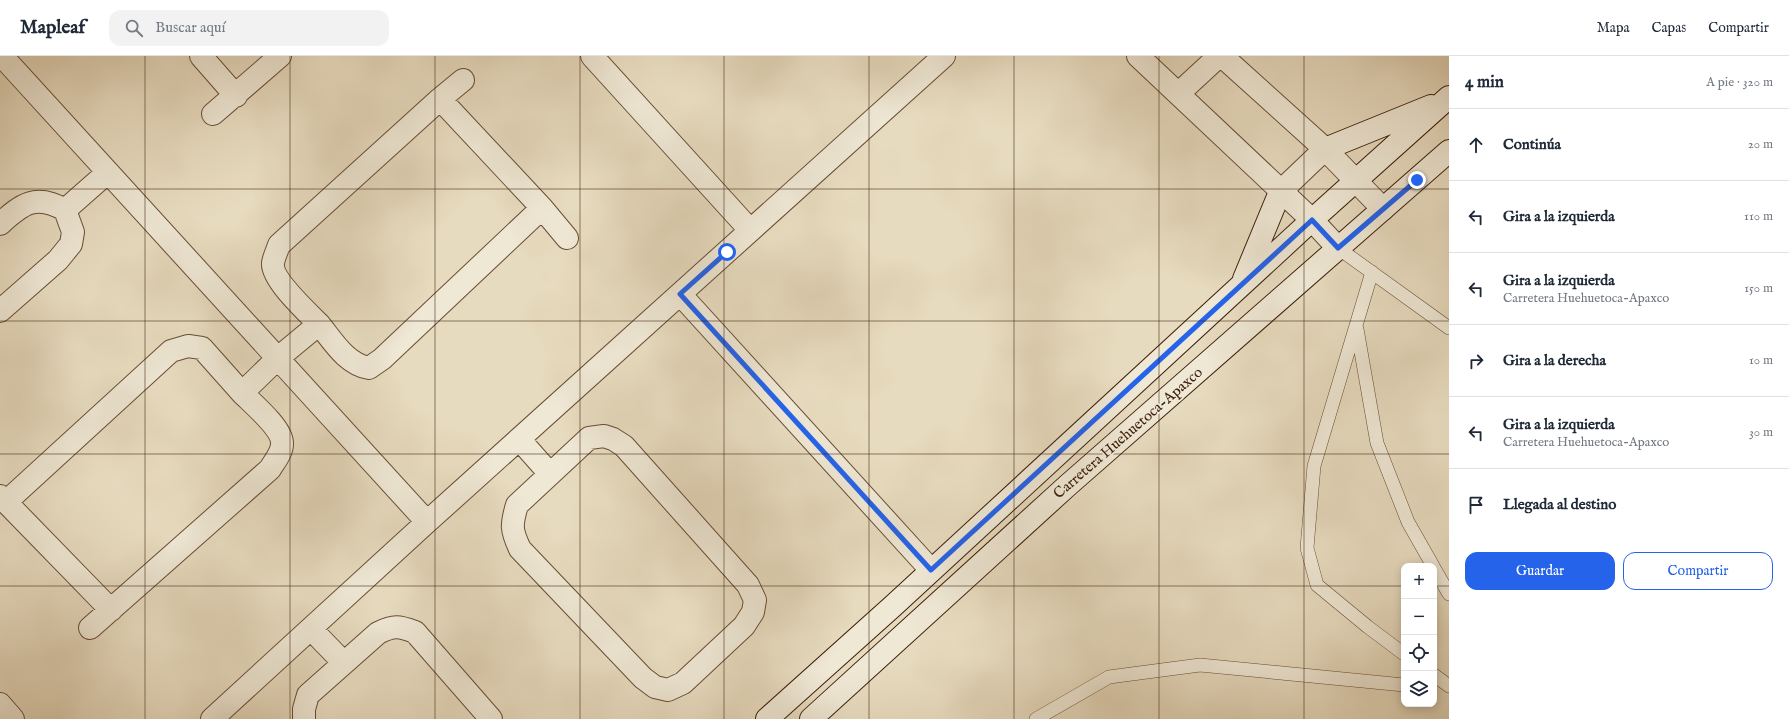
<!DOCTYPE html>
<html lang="es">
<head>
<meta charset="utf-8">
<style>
  body { margin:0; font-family:"IM FELL English",serif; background:#f2f2f3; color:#1f2937 }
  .controls { position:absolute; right:12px; bottom:12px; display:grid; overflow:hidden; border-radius:8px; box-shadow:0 2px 10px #0003 }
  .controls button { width:36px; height:36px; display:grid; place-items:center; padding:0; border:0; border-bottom:1px solid #e0e1e3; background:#fff; color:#1f2937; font:20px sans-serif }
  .stop { position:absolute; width:12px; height:12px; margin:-9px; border:3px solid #2563eb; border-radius:50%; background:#fff }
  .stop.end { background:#2563eb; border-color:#fff; box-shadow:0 1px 4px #0008 }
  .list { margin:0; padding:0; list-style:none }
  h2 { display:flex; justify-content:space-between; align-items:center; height:52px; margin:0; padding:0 16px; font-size:17px }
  h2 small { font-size:13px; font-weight:400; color:#747a83 }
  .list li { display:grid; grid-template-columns:26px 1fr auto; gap:12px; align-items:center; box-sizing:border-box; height:72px; padding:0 16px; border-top:1px solid #e0e1e3 }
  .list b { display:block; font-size:15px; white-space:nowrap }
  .list p { margin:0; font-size:13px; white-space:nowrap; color:#747a83 }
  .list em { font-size:13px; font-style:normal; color:#747a83 }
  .actions { display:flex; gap:8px; padding:12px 16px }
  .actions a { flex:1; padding:9px 0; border:1px solid #2563eb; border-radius:12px; text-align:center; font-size:14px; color:#2563eb }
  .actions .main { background:#2563eb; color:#fff }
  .icon { flex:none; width:22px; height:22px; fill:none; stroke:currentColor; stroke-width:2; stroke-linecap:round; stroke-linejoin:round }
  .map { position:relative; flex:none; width:1449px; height:663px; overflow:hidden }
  header { display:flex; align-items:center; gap:24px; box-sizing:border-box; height:56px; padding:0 20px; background:#fff; border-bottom:1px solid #e0e1e3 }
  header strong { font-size:19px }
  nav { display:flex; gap:22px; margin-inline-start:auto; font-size:14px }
  .search { width:280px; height:36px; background:#f2f2f3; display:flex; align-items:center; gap:10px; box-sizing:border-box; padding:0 14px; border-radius:12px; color:#747a83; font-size:15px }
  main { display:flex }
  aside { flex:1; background:#fff }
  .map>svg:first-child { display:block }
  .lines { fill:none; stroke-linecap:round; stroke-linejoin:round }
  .service-casing { stroke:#684d37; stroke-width:14 }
  .minor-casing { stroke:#684d37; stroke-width:24 }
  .secondary-casing { stroke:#3d1e0a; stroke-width:24 }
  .service { stroke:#efe8d5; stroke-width:13 }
  .minor { stroke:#efe8d5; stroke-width:22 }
  .secondary { stroke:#efe8d5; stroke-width:22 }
  .route { stroke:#2563eb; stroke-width:5 }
  .grid { fill:none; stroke:#3d1e0a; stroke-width:1; stroke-opacity:0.55 }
  .labels { text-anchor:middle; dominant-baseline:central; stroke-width:3.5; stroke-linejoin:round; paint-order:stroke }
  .street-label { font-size:15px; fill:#3d1e0a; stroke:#efe8d5 }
</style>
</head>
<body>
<header>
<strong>Mapleaf</strong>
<div class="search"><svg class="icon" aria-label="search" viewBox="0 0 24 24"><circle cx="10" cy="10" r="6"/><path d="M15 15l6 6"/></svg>Buscar aquí</div>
<nav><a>Mapa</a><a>Capas</a><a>Compartir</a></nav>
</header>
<main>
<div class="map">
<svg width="1449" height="663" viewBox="0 0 1449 663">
  <rect width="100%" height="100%" fill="#e7dbbf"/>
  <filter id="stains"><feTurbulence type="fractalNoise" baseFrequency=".005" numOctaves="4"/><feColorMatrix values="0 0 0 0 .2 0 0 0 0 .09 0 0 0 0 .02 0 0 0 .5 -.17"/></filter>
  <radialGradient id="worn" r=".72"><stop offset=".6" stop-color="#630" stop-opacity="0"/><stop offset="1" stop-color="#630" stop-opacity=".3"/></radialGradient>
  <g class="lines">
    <g class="service-casing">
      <path id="service" d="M1338 192 1449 272
        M1372 216 1314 410 1307 492 1317 529 1368 571 1404 598
        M1357 273 1377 387 1408 466 1433 510
        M1434 512 1449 538
        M1434 619 1449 630
        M1036 663 1109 621 1200 609 1404 629"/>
    </g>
    <g class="minor-casing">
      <path id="minor" d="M2 0 427 466
        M201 0 236 40
        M592 0 750 174
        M1138 0 1312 164 1338 192
        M1222 0 1325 93 1383 153
        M1179 37 1219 0
        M213 58 280 0
        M1280 136 1325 93
        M542 152 567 182
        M0 168C22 148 36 137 65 154
        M680 238 931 514
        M0 255 58 204 71 188 73 176 65 154 107 117
        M319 268C333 285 346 308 369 312L382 303 542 152 440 43
        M604 380 613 383 624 390 748 529 755 544 753 556 744 570 683 627 668 634 655 631 643 622 520 493C511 474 511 469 517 449L589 382Z
        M519 383 550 418
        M0 440 111 554
        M6 446 171 295 188 290 202 292 242 337
        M90 572 270 413C274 406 282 397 282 388 283 373 253 348 242 337L278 302 319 268C308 257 271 223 273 207 274 201 277 195 279 189L440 43 463 24
        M311 573 344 607
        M0 648 13 663
        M212 663 427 466 944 0
        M304 663V653L308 639 378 577C394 569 399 570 415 576L491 663"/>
    </g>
    <g class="secondary-casing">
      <path id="secondary" d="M1325 93 1431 50
        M1244 223 1280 136
        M767 663 893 550 1312 164 1449 41
        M811 663 1067 430 1449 95"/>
    </g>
    <use href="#service" class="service"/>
    <use href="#minor" class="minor"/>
    <use href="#secondary" class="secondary"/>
  </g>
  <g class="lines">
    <path class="route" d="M727 196 680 238 931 514 1312 164 1338 192 1417 124"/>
  </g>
  <path class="grid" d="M145 0V663M290 0V663M435 0V663M580 0V663M724 0V663M869 0V663M1014 0V663M1159 0V663M1304 0V663M0 133H1449M0 265H1449M0 398H1449M0 530H1404M1434 530H1449"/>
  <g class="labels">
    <g class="street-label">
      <text transform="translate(1128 377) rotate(-41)">Carretera Huehuetoca-Apaxco</text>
    </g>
  </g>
  <rect width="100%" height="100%" filter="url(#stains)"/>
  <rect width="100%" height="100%" fill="url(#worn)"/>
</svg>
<div class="controls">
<button>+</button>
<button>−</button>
<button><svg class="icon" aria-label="locate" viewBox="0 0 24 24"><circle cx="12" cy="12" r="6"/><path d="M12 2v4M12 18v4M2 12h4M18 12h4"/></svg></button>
<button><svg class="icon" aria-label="layers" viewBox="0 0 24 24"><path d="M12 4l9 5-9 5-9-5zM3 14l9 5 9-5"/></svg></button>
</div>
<div class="stop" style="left:727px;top:196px"></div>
<div class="stop end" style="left:1417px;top:124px"></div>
</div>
<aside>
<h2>4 min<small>A pie · 320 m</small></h2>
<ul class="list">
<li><svg class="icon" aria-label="ahead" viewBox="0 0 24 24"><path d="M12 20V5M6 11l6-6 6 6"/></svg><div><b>Continúa</b></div><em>20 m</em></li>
<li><svg class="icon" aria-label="left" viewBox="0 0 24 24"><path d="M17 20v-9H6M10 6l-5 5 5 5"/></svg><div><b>Gira a la izquierda</b></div><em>110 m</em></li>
<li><svg class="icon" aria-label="left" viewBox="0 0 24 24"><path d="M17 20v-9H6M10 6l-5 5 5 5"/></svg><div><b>Gira a la izquierda</b><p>Carretera Huehuetoca-Apaxco</p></div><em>150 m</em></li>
<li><svg class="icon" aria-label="right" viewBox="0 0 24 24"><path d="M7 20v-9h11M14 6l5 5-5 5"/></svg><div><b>Gira a la derecha</b></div><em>10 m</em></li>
<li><svg class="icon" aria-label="left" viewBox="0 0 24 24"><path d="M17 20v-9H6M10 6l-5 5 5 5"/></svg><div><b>Gira a la izquierda</b><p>Carretera Huehuetoca-Apaxco</p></div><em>30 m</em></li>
<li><svg class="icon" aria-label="arrive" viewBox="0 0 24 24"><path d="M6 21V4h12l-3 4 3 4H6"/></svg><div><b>Llegada al destino</b></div></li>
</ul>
<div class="actions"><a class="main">Guardar</a><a>Compartir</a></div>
</aside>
</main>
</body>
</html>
